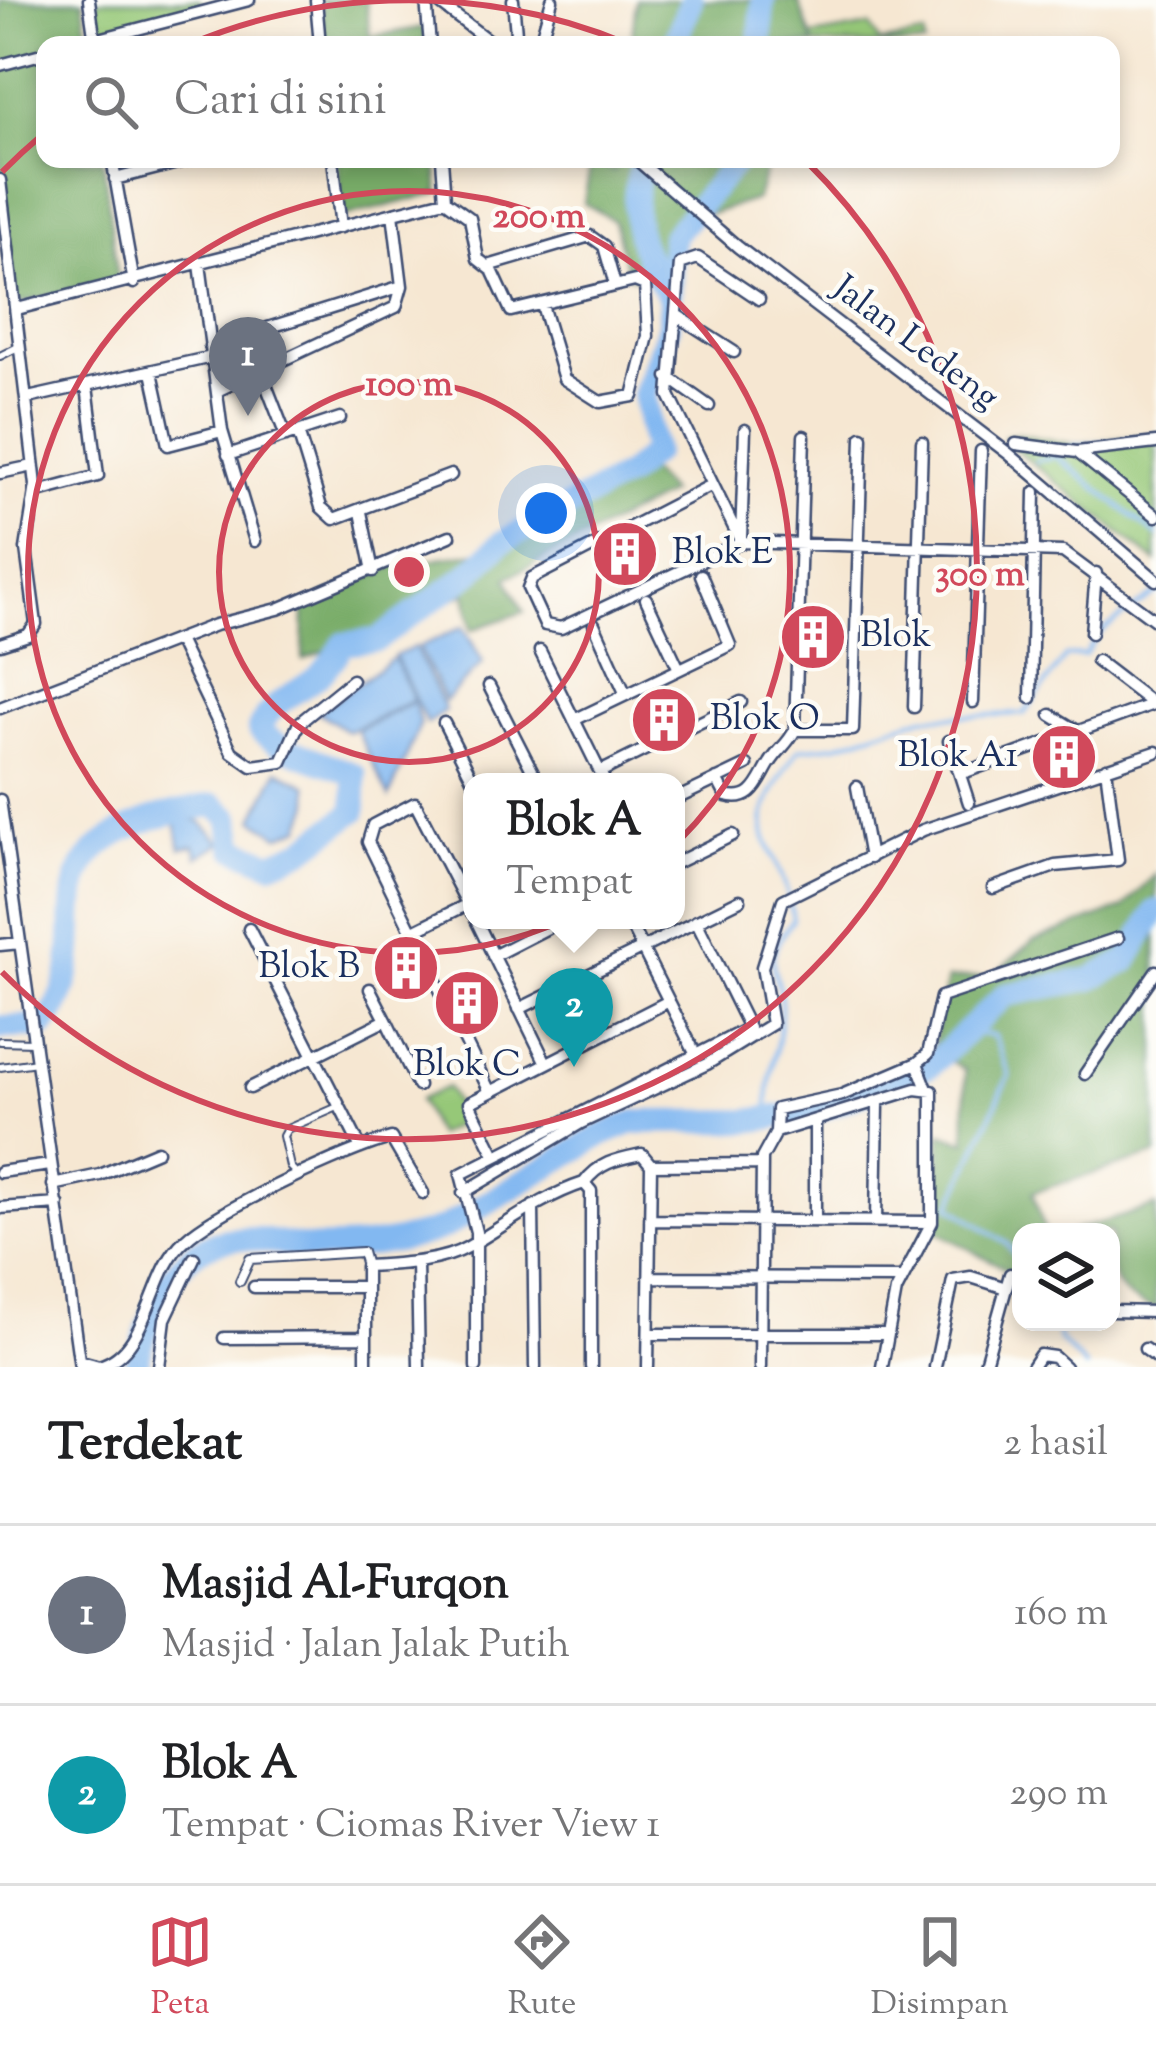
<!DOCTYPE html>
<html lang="id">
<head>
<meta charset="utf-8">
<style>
  body { margin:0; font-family:"Sorts Mill Goudy",serif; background:#f6f6f6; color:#202124 }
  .controls { position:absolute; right:36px; bottom:36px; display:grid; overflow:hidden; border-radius:24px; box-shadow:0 6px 18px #0003 }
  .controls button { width:108px; height:108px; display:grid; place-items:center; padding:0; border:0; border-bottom:3px solid #e0e0e0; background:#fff; color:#202124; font:60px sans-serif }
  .you { position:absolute; left:546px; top:513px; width:42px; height:42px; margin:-30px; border:9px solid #fff; border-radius:50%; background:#1a73e8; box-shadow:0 0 0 18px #1a73e833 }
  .badge { display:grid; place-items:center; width:78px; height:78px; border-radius:50%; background:#d1495b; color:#fff; font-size:39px; font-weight:700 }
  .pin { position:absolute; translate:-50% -99px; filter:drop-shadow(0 3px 6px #0008) }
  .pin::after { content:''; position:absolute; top:63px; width:42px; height:36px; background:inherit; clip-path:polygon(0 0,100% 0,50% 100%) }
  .popup { position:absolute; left:463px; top:773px; width:222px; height:156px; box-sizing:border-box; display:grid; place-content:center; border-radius:24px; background:#fff; filter:drop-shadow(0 3px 9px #0005); font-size:39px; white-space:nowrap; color:#757577 }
  .popup b { font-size:45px; color:#202124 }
  .popup::after { content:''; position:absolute; left:50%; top:100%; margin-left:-24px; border:24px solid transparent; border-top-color:#fff }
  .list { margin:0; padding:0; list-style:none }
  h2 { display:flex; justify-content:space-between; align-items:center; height:156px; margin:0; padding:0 48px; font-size:51px }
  h2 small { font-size:39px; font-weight:400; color:#757577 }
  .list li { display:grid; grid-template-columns:78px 1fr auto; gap:36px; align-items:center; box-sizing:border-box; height:180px; padding:0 48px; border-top:3px solid #e0e0e0 }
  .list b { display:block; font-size:45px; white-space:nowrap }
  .list p { margin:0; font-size:39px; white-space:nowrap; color:#757577 }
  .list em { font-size:39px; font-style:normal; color:#757577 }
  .icon { flex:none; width:66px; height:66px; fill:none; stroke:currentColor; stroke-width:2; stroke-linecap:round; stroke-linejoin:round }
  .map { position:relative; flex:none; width:1156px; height:1367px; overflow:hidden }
  .search { position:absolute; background:#fff; box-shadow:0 6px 18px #0003; left:36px; right:36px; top:36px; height:132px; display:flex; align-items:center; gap:30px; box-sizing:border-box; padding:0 42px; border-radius:24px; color:#757577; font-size:45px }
  .sheet { height:516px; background:#fff }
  nav { display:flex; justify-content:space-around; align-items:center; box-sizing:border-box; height:168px; border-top:3px solid #e0e0e0; background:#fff; font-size:33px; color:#757577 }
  nav a { display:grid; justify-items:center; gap:6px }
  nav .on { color:#d1495b }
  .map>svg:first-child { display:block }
  .green { fill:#96c878; stroke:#587c6b; stroke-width:3 }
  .forest { fill:#78ac68; stroke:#4a6e63; stroke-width:3 }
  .water { fill:#82b8f1; stroke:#4e74a8; stroke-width:3 }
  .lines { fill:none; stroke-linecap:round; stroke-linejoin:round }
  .stream { stroke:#82b8f1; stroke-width:4.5 }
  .river { stroke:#82b8f1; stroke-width:24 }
  .service-casing { stroke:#3c4b6f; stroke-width:10 }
  .pedestrian-casing { stroke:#3c4b6f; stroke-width:12 }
  .minor-casing { stroke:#3c4b6f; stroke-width:15 }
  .service { stroke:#fff; stroke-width:6 }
  .pedestrian { stroke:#fff; stroke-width:8 }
  .minor { stroke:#fff; stroke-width:10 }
  .ring { fill:none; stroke:#d1495b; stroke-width:6 }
  .labels { text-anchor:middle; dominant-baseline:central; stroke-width:9; stroke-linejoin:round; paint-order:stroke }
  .street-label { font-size:36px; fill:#1b2f5e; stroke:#fdfcf7 }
  .poi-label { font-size:36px; fill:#1b2f5e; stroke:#fdfcf7; text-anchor:start }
  .centre { fill:#d1495b; stroke:#fdfcf7; stroke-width:6 }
  .ring-label { font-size:36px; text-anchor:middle; font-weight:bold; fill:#d1495b; stroke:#fdfcf7; stroke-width:9; stroke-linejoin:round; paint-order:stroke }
</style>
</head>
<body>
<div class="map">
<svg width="1156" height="1367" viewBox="0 0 1156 1367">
  <rect width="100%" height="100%" fill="#fdfcf7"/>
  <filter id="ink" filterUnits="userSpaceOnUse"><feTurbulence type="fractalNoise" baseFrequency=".00833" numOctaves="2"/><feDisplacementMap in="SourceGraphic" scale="24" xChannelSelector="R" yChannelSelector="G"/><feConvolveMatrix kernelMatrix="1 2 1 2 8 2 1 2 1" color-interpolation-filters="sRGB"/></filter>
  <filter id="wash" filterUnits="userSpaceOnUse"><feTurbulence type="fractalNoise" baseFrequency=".004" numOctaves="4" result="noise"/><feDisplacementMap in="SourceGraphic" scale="48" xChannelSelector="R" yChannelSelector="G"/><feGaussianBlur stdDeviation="2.7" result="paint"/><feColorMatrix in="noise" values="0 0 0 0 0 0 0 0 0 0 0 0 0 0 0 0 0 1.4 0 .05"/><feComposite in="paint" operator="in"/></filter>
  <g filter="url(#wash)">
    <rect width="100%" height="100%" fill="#f6e7d2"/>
    <path class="green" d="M96 0H198L204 5 100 31Z
      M870 26 880 43 924 35 925 45H764Z
      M1018 434 1073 444 1156 434V562L1005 441V436Z
      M447 1087 464 1121 436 1135 419 1100Z"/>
    <path class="forest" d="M0 0H83L89 45H45V159H103L118 280 16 304 0 180Z
      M321 0H366L370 37 424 27 426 45H325Z
      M636 0H798L814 45H631Z
      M337 159H436L439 193 343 217Z
      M616 159H853L855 165 767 164 757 199 693 219 661 287 628 275 614 221 584 203 591 161 614 171Z
      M648 470 670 493 507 578 524 612 472 630 466 593 303 660 304 605 396 565 502 548Z
      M1156 874V1155L1033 1192 1045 1232H1021V1277L936 1231 941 1133 966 1142 965 1070 932 1050 947 979 993 976 1033 941 1123 908Z
      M1156 1206V1309C1109 1294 1111 1276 1111 1232H1070Z"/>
    <path class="water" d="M463 627 483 662 445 701 419 647Z
      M415 647 445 710 427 724 395 656Z
      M394 658 413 700 348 732 318 712Z
      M414 702 420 725 389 797 357 731Z
      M278 770 308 786 310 803 301 827 279 836 254 819Z
      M173 814 201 822 222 843 198 857 195 846 181 848Z"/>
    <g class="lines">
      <path class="stream" d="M1072 446 1156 438
        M1057 457 1156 535
        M1036 461 1058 455
        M967 1032 994 1036 1009 1075 951 1206 1007 1244 1021 1264
        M768 1118C766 1082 778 1051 781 1016 785 972 754 967 793 920 779 827 731 847 799 749L836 745 924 717 1024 714 1066 656 1085 655 1102 631 1156 593
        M1056 1322 1059 1340 1086 1367"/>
      <path class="river" d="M674 45 691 0
        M760 45 763 0
        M643 159C625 216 638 248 669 296
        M0 1027 44 1026C90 969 59 911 83 867 106 826 173 811 214 805L229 817 235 848 272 863 303 850 355 811V775C323 758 282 755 259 729 280 686 316 696 343 644L377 640 468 575 502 542 628 475 654 452 644 394 669 325 672 237 738 159
        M136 1367C149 1315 172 1242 235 1239 260 1237 284 1246 308 1248 351 1250 404 1243 444 1228L600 1136 634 1122 747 1121 819 1111 930 1066 1005 995 1091 979 1127 961 1156 911"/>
    </g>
  </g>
  <g filter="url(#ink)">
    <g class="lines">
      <g class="service-casing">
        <path id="service" d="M0 356 18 347
          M0 1041 33 1042
          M0 1067 37 1062
          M299 1176 290 1167 283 1136 287 1129 340 1106"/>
      </g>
      <g class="pedestrian-casing">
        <path id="pedestrian" d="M240 1281 250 1259 362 1252 366 1266"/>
      </g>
      <g class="minor-casing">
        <path id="minor" d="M89 0 95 42
          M316 0 320 45
          M426 0 430 45
          M435 0 494 45
          M513 0 517 45
          M76 45 249 0
          M539 45 552 0
          M0 65 45 53
          M112 159 134 283
          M333 159 341 227
          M442 159 445 200
          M636 159 738 247 1009 454 1156 580
          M115 179 193 159
          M0 180 36 485 26 549 36 624 28 635 0 644
          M445 200 470 218 478 259 492 270 511 311 635 281 645 285 648 336 633 396 600 402 564 379 542 305
          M200 264 222 431 255 541
          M488 266 590 236 604 246 615 285
          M17 309 445 200
          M678 316 734 352
          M247 336 286 436
          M210 346 402 286
          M152 372 168 445 222 431
          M668 377 709 406
          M217 391 396 307 402 286 393 213
          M28 398 212 357
          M298 432 321 507 334 519 451 475
          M804 436 795 730H853L862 437
          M1016 444 1077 452 1156 443
          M1077 452 1156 516
          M228 455 340 418
          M0 473 33 466
          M712 485 532 578 528 588 545 625 561 628 741 542 1063 552 1156 621
          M35 493 98 476 87 386
          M361 512 373 571
          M741 538 745 430
          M741 542 669 395 680 264 698 258 759 299
          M646 599 679 669
          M594 624 626 695
          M1091 633 1096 573
          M178 640 232 752 252 766 282 762 299 723 352 680
          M540 651 605 782
          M1097 661 1153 704
          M489 686 538 782
          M1031 698 1035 492
          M973 702 981 451
          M914 707 922 442
          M0 708 215 625 278 609 450 536
          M1051 715 1079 732
          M574 720 730 645 701 575
          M444 723 474 782
          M949 741 969 803
          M600 772 741 702
          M960 774 1156 703
          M717 779 726 796C754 804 759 780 770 763 778 750 788 744 795 730
          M857 787 870 858
          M676 799 747 765
          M0 800 80 1367
          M676 863 733 835
          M993 888 1055 866 1118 860 1106 768
          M472 913 415 803 373 825 368 842 490 1092
          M476 920 546 1063
          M628 920 697 1057
          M249 929 361 1148
          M412 932 472 902
          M0 945 20 943
          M493 956 563 920
          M370 989 386 1020
          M519 1009 740 900
          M1085 1074 1156 971
          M250 1088 386 1020 418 1086
          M927 1089 917 1063 928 1054 941 997 1118 938
          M776 1132 916 1089 932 1091V1222L896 1291 882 1367
          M776 1132 777 1109 842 1095 917 1063
          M495 1155 469 1103 669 1001
          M651 1165 762 1164
          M0 1172 50 1165
          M584 1183C599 1162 618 1159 642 1154L651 1165 648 1367
          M53 1185 100 1175 157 1151
          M463 1193 581 1123 707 1064 772 1024 762 967 783 900 923 830 1156 752
          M533 1206 535 1367
          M0 1208 58 1204
          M650 1220 932 1222
          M815 1220V1123
          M876 1221 878 1104
          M417 1262 419 1367
          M649 1277 901 1278
          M254 1287H366
          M1111 1311 1156 1312
          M649 1334H888
          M224 1338 366 1337
          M1145 1349 1156 1357
          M81 1361 99 1366C151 1351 148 1272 185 1240 217 1210 348 1149 391 1138L423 1193
          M159 1367 165 1319 194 1258
          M366 1367V1266C397 1264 440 1263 468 1247 506 1225 541 1197 584 1183L591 1191V1367
          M476 1367V1232L461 1174 749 1028 696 921
          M760 1367 762 1158 778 1129
          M935 1367 953 1280 971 1277 1006 1288
          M984 1367 1010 1274
          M1032 1367 1040 1355 1054 1357 1065 1367"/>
      </g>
      <use href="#service" class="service"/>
      <use href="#pedestrian" class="pedestrian"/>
      <use href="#minor" class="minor"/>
    </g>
  </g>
  <g class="ring">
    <circle cx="409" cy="572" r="190"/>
    <circle cx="409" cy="572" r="381"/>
    <path d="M2 172A571 571 0 0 1 42 135M190 44A571 571 0 0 1 628 44M806 161A571 571 0 1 1 2 972"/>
  </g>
  <defs>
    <g id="building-disc" transform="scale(3.45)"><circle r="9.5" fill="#d1495b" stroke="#fdfcf7"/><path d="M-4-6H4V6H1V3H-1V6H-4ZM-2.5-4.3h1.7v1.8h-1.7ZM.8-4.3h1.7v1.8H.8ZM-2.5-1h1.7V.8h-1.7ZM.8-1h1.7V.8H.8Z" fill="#fff"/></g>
  </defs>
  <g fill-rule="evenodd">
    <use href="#building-disc" x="625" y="554"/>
    <use href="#building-disc" x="813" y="637"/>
    <use href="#building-disc" x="664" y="720"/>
    <use href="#building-disc" x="1064" y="757"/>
    <use href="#building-disc" x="406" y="968"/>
    <use href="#building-disc" x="467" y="1003"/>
  </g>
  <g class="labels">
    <g class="street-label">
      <text transform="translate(915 344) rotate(37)">Jalan Ledeng</text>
    </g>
    <g class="poi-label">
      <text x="672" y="554">Blok E</text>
      <text x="860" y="637">Blok</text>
      <text x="710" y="720">Blok O</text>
      <text x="1018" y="757" text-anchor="end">Blok A1</text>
      <text x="360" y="968" text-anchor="end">Blok B</text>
      <text x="467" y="1066" text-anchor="middle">Blok C</text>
    </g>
  </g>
  <circle cx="409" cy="572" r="18" class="centre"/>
  <g class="ring-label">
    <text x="539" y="227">200 m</text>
    <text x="409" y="395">100 m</text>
    <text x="980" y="585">300 m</text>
  </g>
</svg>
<div class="controls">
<button><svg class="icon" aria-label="layers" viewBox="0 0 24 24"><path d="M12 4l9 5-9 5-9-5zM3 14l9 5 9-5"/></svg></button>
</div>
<div class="you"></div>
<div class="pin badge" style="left:248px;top:416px;background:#6b7280">1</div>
<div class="pin badge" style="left:574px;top:1067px;background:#0f9aa8">2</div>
<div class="popup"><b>Blok A</b>Tempat</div>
<div class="search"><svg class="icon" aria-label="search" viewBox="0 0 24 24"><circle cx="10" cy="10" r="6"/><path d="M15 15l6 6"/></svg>Cari di sini</div>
</div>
<section class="sheet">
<h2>Terdekat<small>2 hasil</small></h2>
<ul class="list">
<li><span class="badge" style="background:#6b7280">1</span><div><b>Masjid Al-Furqon</b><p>Masjid · Jalan Jalak Putih</p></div><em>160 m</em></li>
<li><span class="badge" style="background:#0f9aa8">2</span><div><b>Blok A</b><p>Tempat · Ciomas River View 1</p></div><em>290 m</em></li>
</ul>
</section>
<nav>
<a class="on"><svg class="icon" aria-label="map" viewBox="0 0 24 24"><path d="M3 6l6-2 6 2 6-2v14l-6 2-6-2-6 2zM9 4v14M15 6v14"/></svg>Peta</a>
<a><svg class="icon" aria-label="directions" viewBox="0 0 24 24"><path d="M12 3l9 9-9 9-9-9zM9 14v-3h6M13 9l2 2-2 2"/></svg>Rute</a>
<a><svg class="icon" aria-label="saved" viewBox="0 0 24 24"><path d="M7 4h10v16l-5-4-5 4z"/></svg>Disimpan</a>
</nav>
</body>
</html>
